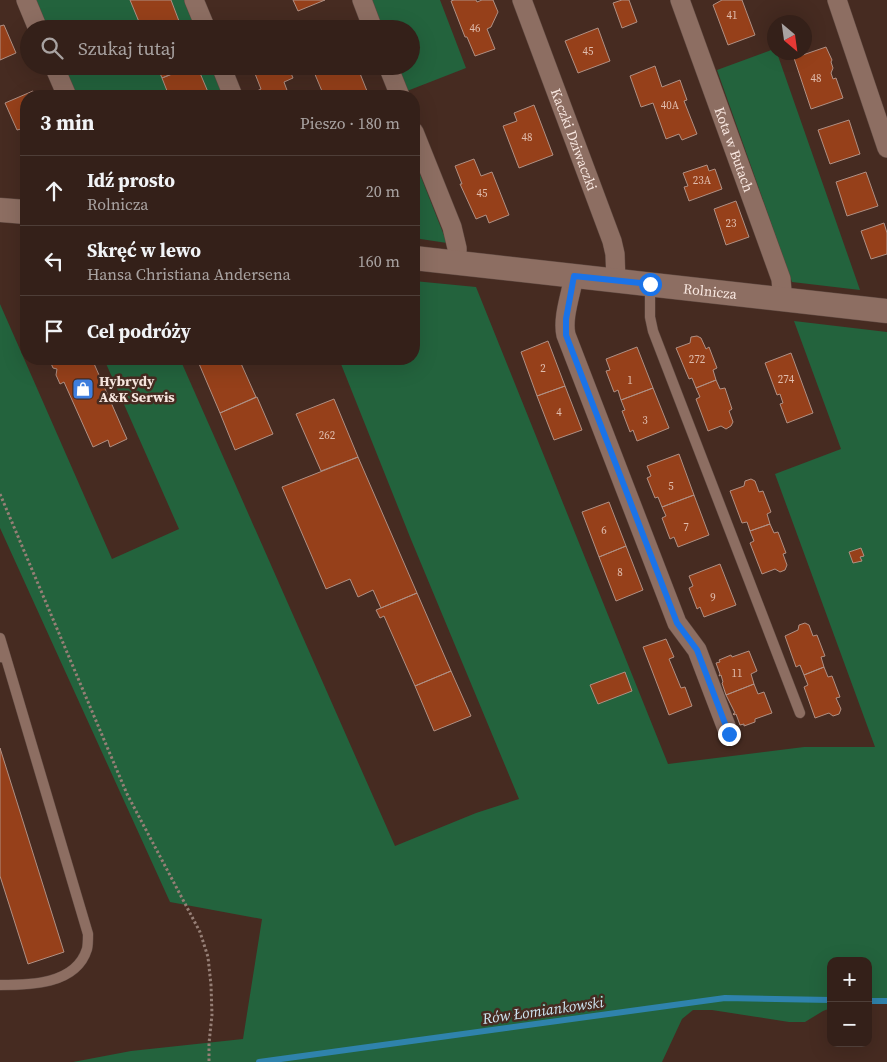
<!DOCTYPE html>
<html lang="pl">
<head>
<meta charset="utf-8">
<style>
  body { margin:0; font-family:"Source Serif 4",serif; background:#3f2d26; color:#f1f3f6 }
  .controls { position:absolute; right:15px; bottom:15px; display:grid; overflow:hidden; border-radius:10px; box-shadow:0 5px 20px #0002 }
  .controls button { width:45px; height:45px; display:grid; place-items:center; padding:0; border:0; border-bottom:1px solid #4e3e38; background:#342019; color:#f1f3f6; font:25px sans-serif }
  .compass { position:absolute; left:767px; top:15px; width:45px; height:45px; border-radius:50%; background:#342019; box-shadow:0 5px 20px #0002; rotate:151deg }
  .stop { position:absolute; width:15px; height:15px; margin:-11px; border:4px solid #1a73e8; border-radius:50%; background:#fff }
  .stop.end { background:#1a73e8; border-color:#fff; box-shadow:0 1px 5px #0008 }
  .list { margin:0; padding:0; list-style:none }
  h2 { display:flex; justify-content:space-between; align-items:center; height:65px; margin:0; padding:0 20px; font-size:21px }
  h2 small { font-size:16px; font-weight:400; color:#a9a3a2 }
  .list li { display:grid; grid-template-columns:32px 1fr auto; gap:15px; align-items:center; box-sizing:border-box; height:70px; padding:0 20px; border-top:1px solid #4e3e38 }
  .list b { display:block; font-size:19px; white-space:nowrap }
  .list p { margin:0; font-size:16px; white-space:nowrap; color:#a9a3a2 }
  .list em { font-size:16px; font-style:normal; color:#a9a3a2 }
  .icon { flex:none; width:28px; height:28px; fill:none; stroke:currentColor; stroke-width:2; stroke-linecap:round; stroke-linejoin:round }
  .map { position:relative; flex:none; width:887px; height:1062px; overflow:hidden }
  .search { position:absolute; background:#342019; box-shadow:0 5px 20px #0002; left:20px; top:20px; width:400px; height:55px; display:flex; align-items:center; gap:12px; box-sizing:border-box; padding:0 18px; border-radius:28px; color:#a9a3a2; font-size:19px }
  .panel { position:absolute; background:#342019; box-shadow:0 5px 20px #0002; left:20px; top:90px; width:400px; height:275px; border-radius:20px }
  .map>svg:first-child { display:block }
  .green { fill:#23633d }
  .lines { fill:none; stroke-linecap:round; stroke-linejoin:round }
  .stream { stroke:#2f83ac; stroke-width:6 }
  .building { fill:#96401a; stroke:#b09084 }
  .service-casing { stroke:#604a42; stroke-width:11 }
  .minor-casing { stroke:#604a42; stroke-width:20 }
  .tertiary-casing { stroke:#604a42; stroke-width:25 }
  .path { stroke:#967f76; stroke-width:3; stroke-dasharray:2.5 2.5; stroke-linecap:butt }
  .service { stroke:#8d6e62; stroke-width:10 }
  .minor { stroke:#8d6e62; stroke-width:19 }
  .tertiary { stroke:#8d6e62; stroke-width:24 }
  .route { stroke:#1a73e8; stroke-width:6 }
  .labels { text-anchor:middle; dominant-baseline:central; stroke-width:5; stroke-linejoin:round; paint-order:stroke }
  .number-label { font-size:11px; fill:#e0bdae }
  .street-label { font-size:14px; fill:#f8e7e0; stroke:#462b21 }
  .poi-label { font-size:14px; font-weight:bold; fill:#f8e7e0; stroke:#462b21; text-anchor:start }
  .water-label { font-size:15px; font-style:italic; fill:#cfe7f4; stroke:#462b21 }
</style>
</head>
<body>
<div class="map">
<svg width="887" height="1062" viewBox="0 0 887 1062">
  <rect width="100%" height="100%" fill="#462b21"/>
  <path class="green" d="M35 0H185L197 29H47Z
    M371 0H440L466 68 407 91 397 66H411V29H383Z
    M774 49V52L777 53 860 290 792 282 717 70Z
    M63 66H212L224 96H76Z
    M414 159 447 243 414 238Z
    M414 281 476 287 668 764 804 747H875L775 474 841 449 794 321 887 332V1004L868 1003V961H831V1008L823 1011 805 1022H789L712 1010H693L682 1019 662 1062H73L131 1051 243 1039 262 919 170 902 0 528V304L112 559 179 529 104 359H180L395 846 476 813 519 799 410 537 339 359H414Z"/>
  <g class="lines">
    <path class="stream" d="M868 1001H887
      M259 1062 725 998 831 1000"/>
  </g>
  <path class="building" d="M130 0H171L182 29H142Z
    M293 0H325L298 11Z
    M454 0H476L477 2 482 0H493L498 12 491 27 487 29 495 49 475 56 467 37H465L451 1Z
    M622 0H629L637 22 622 28 613 3Z
    M722 0H742L755 35 728 45 713 5Z
    M4 25 16 53 0 60V26Z
    M598 28 610 61 578 73 565 41Z
    M826 47 832 60 831 62 833 68 831 73 833 79 836 78 843 98 811 109 794 58Z
    M157 66H192L162 78Z
    M192 66H197L208 92 197 96H169L162 78Z
    M252 66H288L293 78 284 82 288 93 281 96H259L257 91 261 89Z
    M328 66H357L369 96H324L314 72Z
    M655 66 662 87 680 80 687 100 684 101 697 134 682 140 679 134 666 139 653 103 641 107 630 76Z
    M33 91 35 96H26V137H25L21 129 17 130 5 103Z
    M534 105 553 155 519 168 503 126 517 121 514 113Z
    M849 120 860 154 830 164 818 130Z
    M474 159 481 176 492 172 509 215 489 223 486 215 476 219 460 184H462L455 166Z
    M707 165 709 171 715 169 722 189 689 201 684 187 688 186 683 173Z
    M866 172 878 206 847 216 836 182Z
    M736 201 749 237 726 245 714 209Z
    M884 223 887 233V254L871 259 861 231Z
    M697 336 701 338 706 349 709 347 717 368 713 370 716 380 696 388 692 378 689 379 676 348 690 343 691 337Z
    M548 341 565 386 537 396 521 352Z
    M637 347 653 388 621 400 618 390 614 392 606 371 610 370 606 359Z
    M791 353 813 413 787 423 780 404 783 403 780 394 777 395 765 363Z
    M55 359H92L127 439 110 447 108 440 93 447 64 382 60 384 56 375 57 369 53 368 50 361Z
    M197 359H239L256 397 220 413Z
    M716 380 720 389 725 388 732 409 729 411 733 422 731 426 726 429 721 426 708 431 696 399 700 397 696 388Z
    M565 386 582 430 554 440 537 396Z
    M653 388 669 428 637 441 633 430 630 432 622 411 625 410 621 400Z
    M257 397 273 434 235 450 220 413Z
    M334 399 358 457 321 471 296 414Z
    M679 454 694 495 662 507 658 497 655 498 647 478 651 476 647 466Z
    M358 457 417 593 381 608 373 590 358 597 350 579 326 589 282 487Z
    M751 479 755 481 759 492 763 491 771 512 767 514 770 524 750 531 747 522 742 523 730 491 744 486 745 481Z
    M694 495 709 535 678 547 674 537 670 539 662 518 666 516 662 507Z
    M609 502 626 546 599 557 582 512Z
    M770 524 774 533 778 532 786 553 783 554 787 565 785 570 780 572 775 569 762 574 750 543 754 541 750 531Z
    M626 546 643 590 616 601 599 557Z
    M861 548 864 556 860 557 862 561 853 563 849 552Z
    M720 564 736 605 704 617 700 607 697 609 689 588 693 586 689 576Z
    M417 593 451 671 415 686 384 616 380 618 376 610Z
    M805 623 809 625 813 636 817 635 825 656 821 657 824 667 804 675 800 665 796 667 785 636 798 630 799 625Z
    M666 639 674 657 669 659 681 688 685 687 692 706 669 715 643 647Z
    M749 651 757 671 751 674 754 684 726 695 722 683 723 682 721 675 719 676 720 674 716 663 720 662 719 660 731 655 732 657Z
    M824 667 828 677 832 676 840 697 836 698 841 709 839 714 833 716 829 713 815 718 804 687 808 685 804 675Z
    M451 671 471 716 434 731 415 686Z
    M625 672 632 691 598 704 590 685Z
    M754 684 758 694 764 692 772 713 755 719V722L744 726V724L740 725 736 714 734 715 733 714 735 713 726 695Z
    M0 748 64 952 28 964 0 876Z"/>
  <g class="lines">
    <g class="service-casing">
      <path id="service" d="M650 284V317L653 331 800 713
        M0 638 6 658
        M0 657 6 658 88 934C88 939 88 945 87 949 76 985 29 985 0 985"/>
    </g>
    <g class="minor-casing">
      <g id="minor">
        <path d="M26 0 38 29"/>
        <path d="M194 0 206 29"/>
        <path d="M362 0 373 29"/>
        <path id="s1" d="M522 0 612 241 615 254 616 281"/>
        <path id="s2" d="M680 0 781 279 782 291 781 299"/>
        <path d="M837 0 887 148"/>
        <path d="M54 66 67 96"/>
        <path d="M221 66 233 96"/>
        <path d="M388 66 400 96"/>
        <path d="M414 132 452 227 457 248V263"/>
        <path d="M574 276C571 294 562 318 566 335L677 623 697 650 729 734"/>
      </g>
    </g>
    <g class="tertiary-casing">
      <g id="tertiary">
        <path d="M0 210 26 212"/>
        <path id="s3" d="M414 258 887 311"/>
      </g>
    </g>
    <path class="path" d="M0 494 127 794 200 932 208 957 211 985 212 1015 209 1043V1062"/>
    <use href="#service" class="service"/>
    <use href="#minor" class="minor"/>
    <use href="#tertiary" class="tertiary"/>
  </g>
  <g class="lines">
    <path class="route" d="M650 284 574 276 566 319V335L677 623 697 650 729 734"/>
  </g>
  <defs>
    <g id="shop-square" transform="scale(1.125)"><rect x="-9" y="-9" width="18" height="18" rx="4" fill="#3f7fe0" stroke="#462b21"/><path d="M-5-2.5h2.3a2.7 3.5 0 0 1 5.4 0H5L5.5 6h-11ZM-1.5-2.5h3a1.5 2.3 0 0 0-3 0Z" fill="#fff"/></g>
  </defs>
  <g fill-rule="evenodd">
    <use href="#shop-square" x="83" y="389"/>
  </g>
  <g class="labels">
    <g class="number-label">
      <text x="732" y="15">41</text>
      <text x="475" y="28">46</text>
      <text x="588" y="51">45</text>
      <text x="816" y="78">48</text>
      <text x="670" y="105">40A</text>
      <text x="527" y="137">48</text>
      <text x="702" y="180">23A</text>
      <text x="482" y="193">45</text>
      <text x="731" y="223">23</text>
      <text x="697" y="359">272</text>
      <text x="543" y="368">2</text>
      <text x="786" y="379">274</text>
      <text x="630" y="380">1</text>
      <text x="559" y="412">4</text>
      <text x="645" y="420">3</text>
      <text x="327" y="435">262</text>
      <text x="671" y="486">5</text>
      <text x="686" y="527">7</text>
      <text x="604" y="530">6</text>
      <text x="620" y="572">8</text>
      <text x="713" y="597">9</text>
      <text x="737" y="673">11</text>
    </g>
    <g class="street-label">
      <text stroke="none"><textPath href="#s1" startOffset="149">Kaczki Dziwaczki</textPath></text>
      <text stroke="none"><textPath href="#s2" startOffset="159">Kota w Butach</textPath></text>
      <text stroke="none"><textPath href="#s3" startOffset="298">Rolnicza</textPath></text>
    </g>
    <g class="poi-label">
      <text x="99" y="381">Hybrydy<tspan x="99" dy="16">A&amp;K Serwis</tspan></text>
    </g>
    <g class="water-label">
      <text transform="translate(543 1010) rotate(-8)">Rów Łomiankowski</text>
    </g>
  </g>
</svg>
<div class="controls">
<button>+</button>
<button>−</button>
</div>
<svg class="compass" viewBox="-18 -18 36 36"><path d="M0-13l5 13h-10z" fill="#e53935"/><path d="M0 13l5-13h-10z" fill="#a9a3a2"/></svg>
<div class="stop" style="left:650px;top:284px"></div>
<div class="stop end" style="left:729px;top:734px"></div>
<div class="search"><svg class="icon" aria-label="search" viewBox="0 0 24 24"><circle cx="10" cy="10" r="6"/><path d="M15 15l6 6"/></svg>Szukaj tutaj</div>
<section class="panel">
<h2>3 min<small>Pieszo · 180 m</small></h2>
<ul class="list">
<li><svg class="icon" aria-label="ahead" viewBox="0 0 24 24"><path d="M12 20V5M6 11l6-6 6 6"/></svg><div><b>Idź prosto</b><p>Rolnicza</p></div><em>20 m</em></li>
<li><svg class="icon" aria-label="left" viewBox="0 0 24 24"><path d="M17 20v-9H6M10 6l-5 5 5 5"/></svg><div><b>Skręć w lewo</b><p>Hansa Christiana Andersena</p></div><em>160 m</em></li>
<li><svg class="icon" aria-label="arrive" viewBox="0 0 24 24"><path d="M6 21V4h12l-3 4 3 4H6"/></svg><div><b>Cel podróży</b></div></li>
</ul>
</section>
</div>
</body>
</html>
